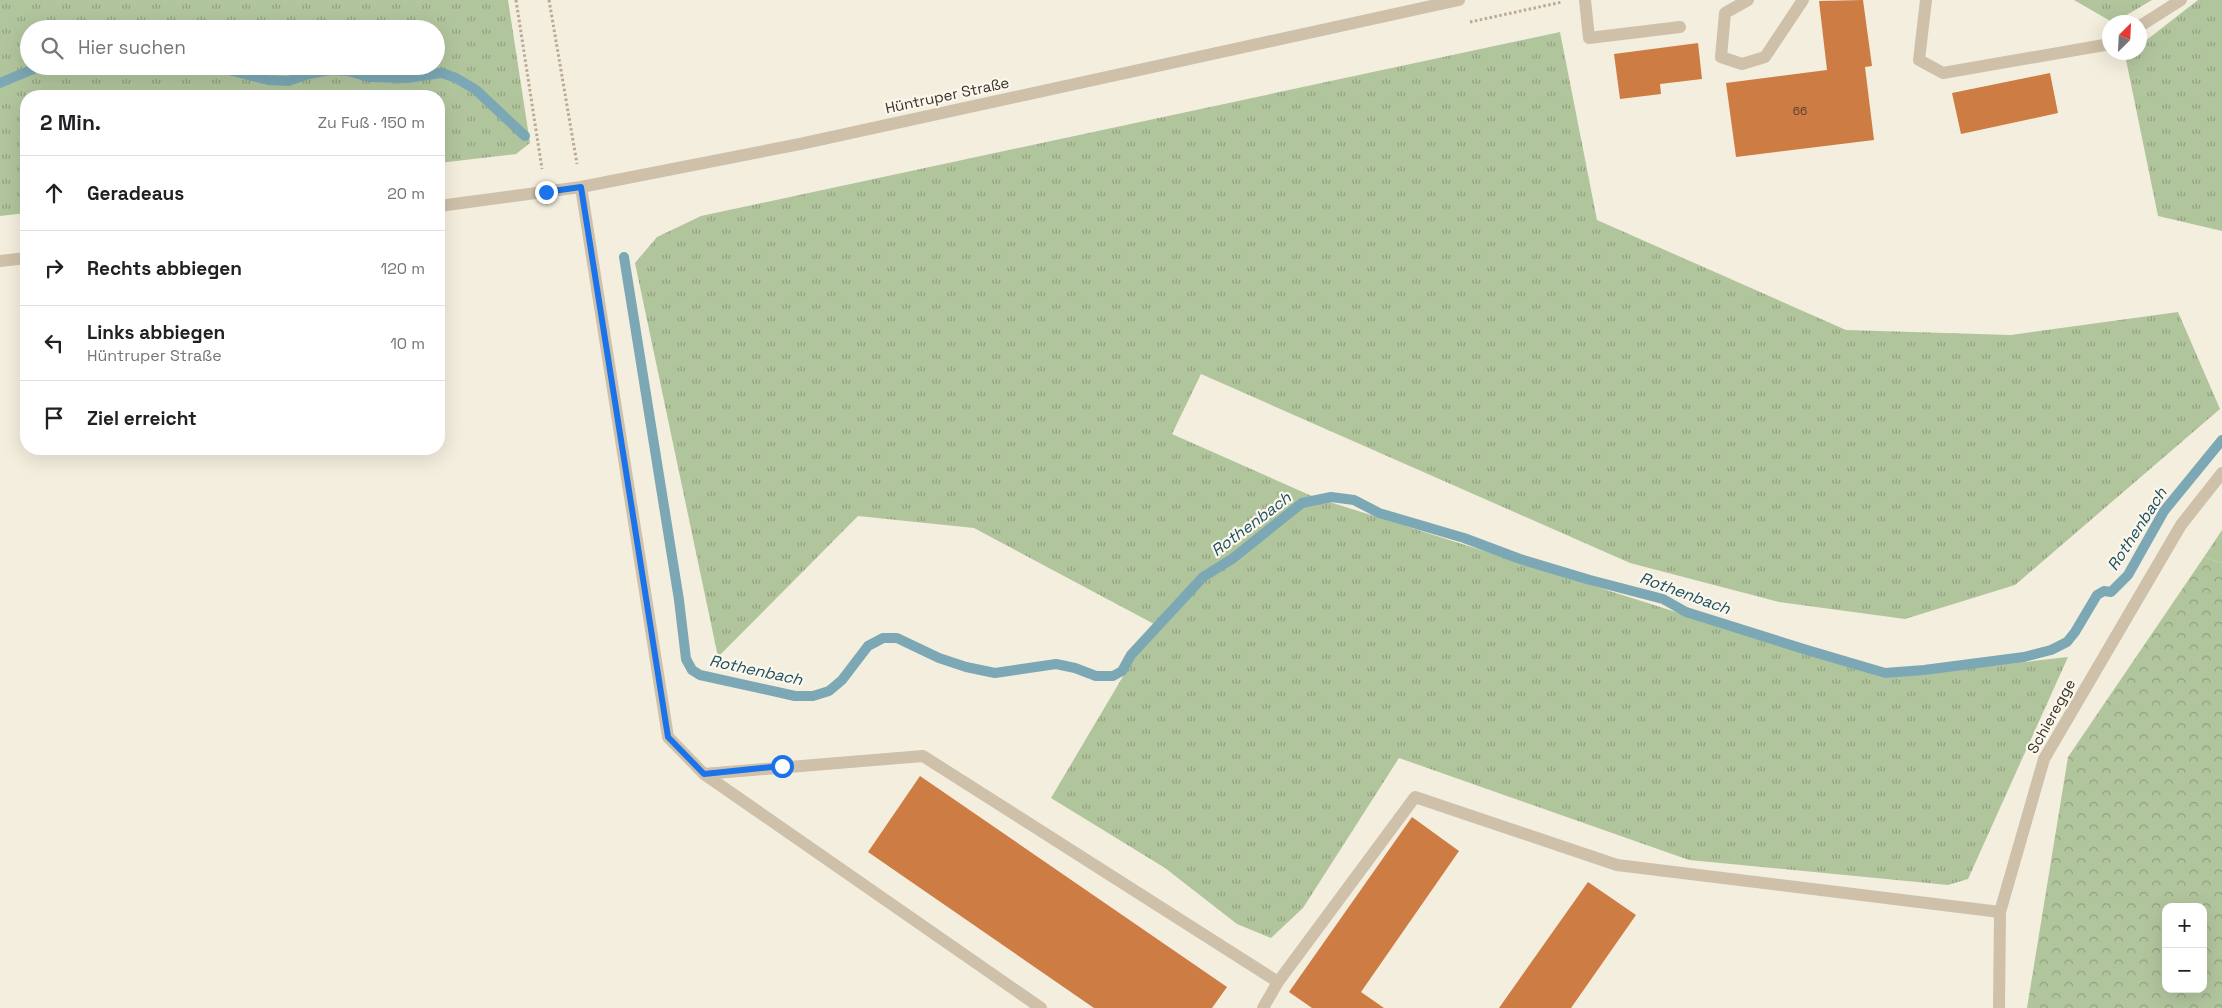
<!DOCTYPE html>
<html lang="de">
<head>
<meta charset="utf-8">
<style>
  body { margin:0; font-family:"Space Grotesk",sans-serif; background:#f6f6f6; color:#202124 }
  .controls { position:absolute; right:15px; bottom:15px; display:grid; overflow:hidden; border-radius:10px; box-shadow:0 5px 20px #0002 }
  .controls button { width:45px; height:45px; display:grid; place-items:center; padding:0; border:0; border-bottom:1px solid #e0e0e0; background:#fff; color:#202124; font:25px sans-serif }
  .compass { position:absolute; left:2102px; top:15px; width:45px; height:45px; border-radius:50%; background:#fff; box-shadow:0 5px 20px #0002; rotate:24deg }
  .stop { position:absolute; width:15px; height:15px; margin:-11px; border:4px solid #1a73e8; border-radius:50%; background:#fff }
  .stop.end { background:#1a73e8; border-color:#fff; box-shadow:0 1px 5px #0008 }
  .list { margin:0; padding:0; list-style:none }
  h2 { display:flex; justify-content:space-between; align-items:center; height:65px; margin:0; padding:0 20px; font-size:21px }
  h2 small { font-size:16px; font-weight:400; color:#757577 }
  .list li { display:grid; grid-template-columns:32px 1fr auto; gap:15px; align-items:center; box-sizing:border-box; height:75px; padding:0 20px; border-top:1px solid #e0e0e0 }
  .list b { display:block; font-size:19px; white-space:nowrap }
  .list p { margin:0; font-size:16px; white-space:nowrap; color:#757577 }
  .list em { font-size:16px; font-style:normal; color:#757577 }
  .icon { flex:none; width:28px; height:28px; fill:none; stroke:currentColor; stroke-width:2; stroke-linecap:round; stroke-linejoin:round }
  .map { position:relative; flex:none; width:2222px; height:1008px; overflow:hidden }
  .search { position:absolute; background:#fff; box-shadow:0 5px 20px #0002; left:20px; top:20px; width:425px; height:55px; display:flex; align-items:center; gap:12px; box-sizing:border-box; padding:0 18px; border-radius:28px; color:#757577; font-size:19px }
  .panel { position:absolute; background:#fff; box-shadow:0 5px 20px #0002; left:20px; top:90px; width:425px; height:365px; border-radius:20px }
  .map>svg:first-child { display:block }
  .grass { fill:url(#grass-tufts); fill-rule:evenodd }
  .forest { fill:url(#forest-crowns); fill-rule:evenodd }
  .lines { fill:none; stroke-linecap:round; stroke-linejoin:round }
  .stream { stroke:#7ba8b4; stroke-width:10 }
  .building { fill:#cd7c43 }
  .path { stroke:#baaa93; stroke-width:3; stroke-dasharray:2.5 2.5; stroke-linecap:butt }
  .minor { stroke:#cec0a9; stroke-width:12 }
  .route { stroke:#1a73e8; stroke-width:6 }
  .labels { text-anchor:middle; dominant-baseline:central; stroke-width:4.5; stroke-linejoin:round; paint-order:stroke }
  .number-label { font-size:12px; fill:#5f4430 }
  .street-label { font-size:15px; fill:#3a3229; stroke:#fbf7ec }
  .water-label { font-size:16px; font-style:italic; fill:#1c4f5f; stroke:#fbf7ec }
</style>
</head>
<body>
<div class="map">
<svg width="2222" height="1008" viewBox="0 0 2222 1008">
  <defs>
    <pattern id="grass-tufts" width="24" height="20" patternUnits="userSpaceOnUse" patternTransform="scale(1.25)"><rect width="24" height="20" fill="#b1c59d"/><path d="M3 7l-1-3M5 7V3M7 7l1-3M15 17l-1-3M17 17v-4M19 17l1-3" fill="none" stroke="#91a180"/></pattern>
    <pattern id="forest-crowns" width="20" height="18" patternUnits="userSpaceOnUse" patternTransform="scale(1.25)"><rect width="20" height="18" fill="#b1c59d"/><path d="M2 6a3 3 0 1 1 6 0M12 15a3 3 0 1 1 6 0" fill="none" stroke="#91a180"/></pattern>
  </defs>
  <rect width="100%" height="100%" fill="#f4eede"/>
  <path class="grass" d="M0 0H508L530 143 516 154 439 163V96H26V213L0 216ZM29 29H436V66H29Z
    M2074 0H2152L2115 22H2112Z
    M2198 0H2222V231L2158 216 2125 55 2129 53 2140 52V45Z
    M1560 32 1597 220 1846 330 2011 335 2178 312 2220 409 2015 585 1905 619 1779 602 1630 563 1201 374 1172 434 1314 497 1884 678 2068 657 1968 879 1948 885 1689 860 1399 758 1303 908 1271 938 1237 924 1165 868 1051 798 1154 624 974 528 858 516 718 657 635 263 657 237 701 216Z
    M2222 530V563L2204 557Z"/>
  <path class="forest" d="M2204 557 2222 563V1008H2027L2068 757ZM2166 907H2203V989H2166Z"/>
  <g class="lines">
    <path class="stream" d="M213 66 268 80 288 81 309 74 330 70 348 71 369 77 406 78 442 73 456 78 476 90 525 136
      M0 83 36 68 53 66
      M624 257 679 600 686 659 692 670 700 675 795 696H813L829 691 842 680 868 646 883 638H897L939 658 966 667 995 673 1056 664 1075 668 1096 676H1113L1122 671 1131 655 1203 577 1232 559 1302 503 1331 497 1354 500 1379 513 1464 538 1520 559 1590 580 1663 599 1686 612 1807 650 1885 673 1924 670 2024 657 2051 650 2067 642 2075 632 2097 595 2104 591 2111 592 2128 575 2164 511 2222 440"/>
  </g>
  <path class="building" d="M1863 0 1872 66 1865 67 1874 140 1736 157 1726 83 1827 70 1819 1Z
    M1698 43 1702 79 1660 84 1661 94 1620 99 1614 54Z
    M2050 73 2058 113 1961 134 1952 93Z
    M920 776 1227 987 1212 1008H1094L868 852Z
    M1412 817 1459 851 1361 992 1384 1008H1312L1289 992Z
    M1588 882 1636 915 1571 1008H1499Z"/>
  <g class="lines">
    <path class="path" d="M516 0 542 169
      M549 0 577 164
      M1470 22 1562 2"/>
    <path class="minor" d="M1585 0 1589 38 1680 27
      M1748 0 1725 13 1721 57 1742 64 1765 57 1803 0
      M1926 0 1919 60 1943 73 2110 44
      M2140 26 2181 0
      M581 187 668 737 704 774 923 756 1278 982
      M439 206 581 187 800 144 1459 0
      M0 261 26 258
      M704 774 1041 1008
      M1263 1008 1278 982 1415 797 1617 865 2000 912
      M1999 1008 2000 912 2044 759 2181 525 2222 473"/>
  </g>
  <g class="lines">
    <path class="route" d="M546 192 581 187 668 737 704 774 782 766"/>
  </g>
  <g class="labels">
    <g class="number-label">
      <text x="1800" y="111">66</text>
    </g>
    <g class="street-label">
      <text transform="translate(947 95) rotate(-12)">Hüntruper Straße</text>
      <text transform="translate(2051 716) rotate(-61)">Schieregge</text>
    </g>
    <g class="water-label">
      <text transform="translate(1251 524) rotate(-37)">Rothenbach</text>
      <text transform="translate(2137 529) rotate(-57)">Rothenbach</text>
      <text transform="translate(1685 593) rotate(20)">Rothenbach</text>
      <text transform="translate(756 670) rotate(12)">Rothenbach</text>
    </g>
  </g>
</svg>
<div class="controls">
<button>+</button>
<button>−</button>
</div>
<svg class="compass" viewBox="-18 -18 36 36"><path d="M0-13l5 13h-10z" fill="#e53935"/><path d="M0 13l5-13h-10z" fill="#757577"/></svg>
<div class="stop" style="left:782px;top:766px"></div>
<div class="stop end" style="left:546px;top:192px"></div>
<div class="search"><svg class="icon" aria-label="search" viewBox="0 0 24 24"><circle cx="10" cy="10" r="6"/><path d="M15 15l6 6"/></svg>Hier suchen</div>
<section class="panel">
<h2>2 Min.<small>Zu Fuß · 150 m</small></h2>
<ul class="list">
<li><svg class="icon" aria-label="ahead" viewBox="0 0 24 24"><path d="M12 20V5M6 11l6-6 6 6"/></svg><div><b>Geradeaus</b></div><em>20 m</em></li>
<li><svg class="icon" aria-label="right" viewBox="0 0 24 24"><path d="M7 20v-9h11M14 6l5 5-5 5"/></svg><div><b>Rechts abbiegen</b></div><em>120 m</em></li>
<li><svg class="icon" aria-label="left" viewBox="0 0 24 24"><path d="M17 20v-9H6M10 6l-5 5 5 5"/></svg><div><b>Links abbiegen</b><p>Hüntruper Straße</p></div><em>10 m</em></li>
<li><svg class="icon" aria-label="arrive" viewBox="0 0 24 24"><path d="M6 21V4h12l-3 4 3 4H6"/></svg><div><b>Ziel erreicht</b></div></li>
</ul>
</section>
</div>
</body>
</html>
